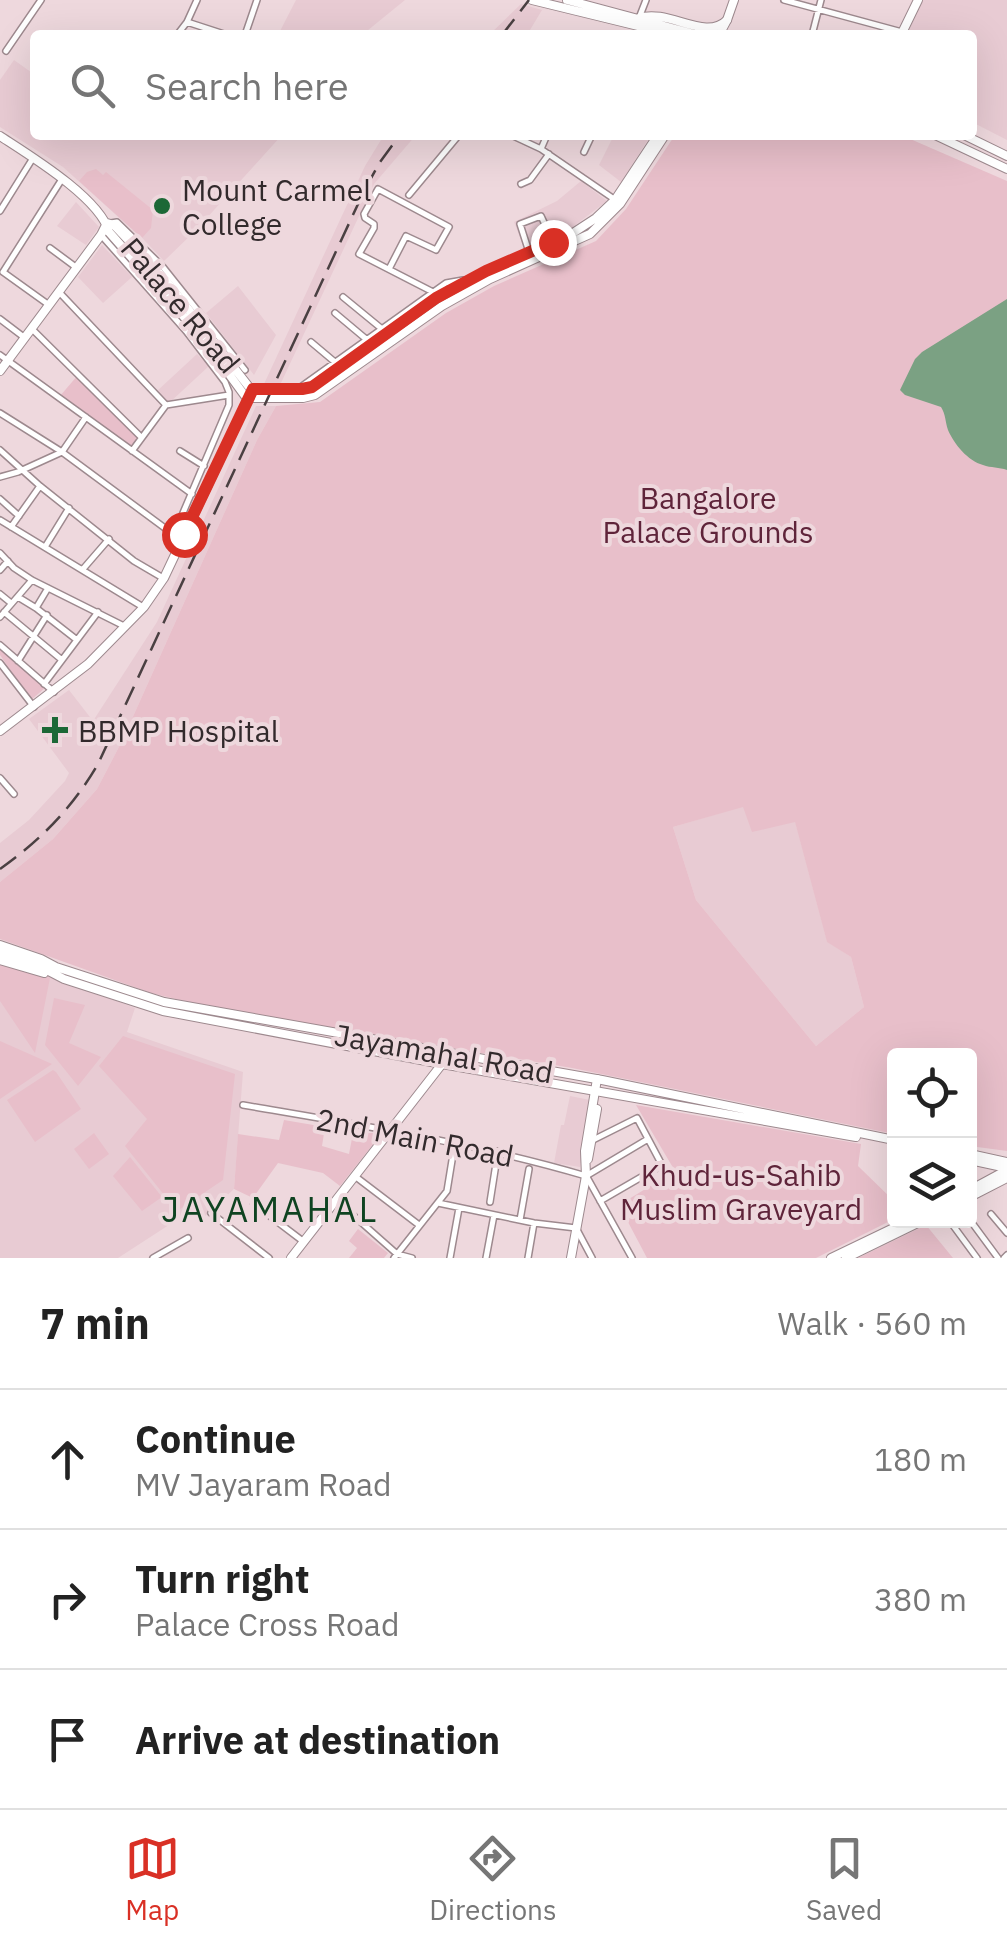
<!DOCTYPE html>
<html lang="en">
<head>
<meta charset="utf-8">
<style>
  body { margin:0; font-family:"IBM Plex Sans",sans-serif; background:#f6f6f6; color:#222 }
  .controls { position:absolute; right:30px; bottom:30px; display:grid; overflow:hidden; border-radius:10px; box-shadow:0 10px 40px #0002 }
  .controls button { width:90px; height:90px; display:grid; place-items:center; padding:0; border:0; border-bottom:2px solid #e0e0e0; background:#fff; color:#222; font:50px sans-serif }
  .stop { position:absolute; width:30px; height:30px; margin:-22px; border:8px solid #d93025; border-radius:50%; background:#fff }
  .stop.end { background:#d93025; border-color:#fff; box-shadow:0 2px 10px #0008 }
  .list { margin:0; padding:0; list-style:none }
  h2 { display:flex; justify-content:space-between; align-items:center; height:130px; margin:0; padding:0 40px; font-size:42px }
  h2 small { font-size:32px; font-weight:400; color:#767676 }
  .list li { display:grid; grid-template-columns:65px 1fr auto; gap:30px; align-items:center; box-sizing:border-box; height:140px; padding:0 40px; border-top:2px solid #e0e0e0 }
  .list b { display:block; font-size:38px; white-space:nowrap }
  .list p { margin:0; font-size:32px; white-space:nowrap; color:#767676 }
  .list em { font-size:32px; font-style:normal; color:#767676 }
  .icon { flex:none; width:55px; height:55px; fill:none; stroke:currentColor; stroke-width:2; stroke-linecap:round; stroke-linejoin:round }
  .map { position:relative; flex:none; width:1007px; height:1258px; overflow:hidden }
  .search { position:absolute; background:#fff; box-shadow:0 10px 40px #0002; left:30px; right:30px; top:30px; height:110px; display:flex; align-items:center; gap:25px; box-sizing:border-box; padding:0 35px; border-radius:10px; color:#767676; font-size:38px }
  .sheet { height:550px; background:#fff }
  nav { display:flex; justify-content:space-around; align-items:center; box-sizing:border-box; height:140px; border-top:2px solid #e0e0e0; background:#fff; font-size:28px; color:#767676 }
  nav a { display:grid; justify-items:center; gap:5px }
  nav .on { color:#d93025 }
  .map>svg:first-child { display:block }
  .built { fill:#e8cbd3 }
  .green { fill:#e8bfca; fill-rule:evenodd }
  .water { fill:#7ba183 }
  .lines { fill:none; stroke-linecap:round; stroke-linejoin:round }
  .street-casing { stroke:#9d898e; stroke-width:8 }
  .secondary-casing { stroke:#9d898e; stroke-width:10 }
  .primary-casing { stroke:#9d898e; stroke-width:10 }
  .street { stroke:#fff; stroke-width:5 }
  .secondary { stroke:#fff; stroke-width:8 }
  .primary { stroke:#fff; stroke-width:8 }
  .rail { stroke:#4a4042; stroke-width:2.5; stroke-dasharray:20 10; stroke-linecap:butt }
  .route { stroke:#d93025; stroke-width:12 }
  .poi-dot { fill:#1c6836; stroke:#eed8dd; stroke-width:4 }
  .labels { text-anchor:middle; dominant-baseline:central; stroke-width:8; stroke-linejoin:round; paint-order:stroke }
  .poi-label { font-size:30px; fill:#322a2c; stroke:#eed8dd; text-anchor:start }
  .street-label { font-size:30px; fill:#322a2c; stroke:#eed8dd }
  .park-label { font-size:30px; fill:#5f243a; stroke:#eed8dd }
  .quarter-label { font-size:35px; letter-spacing:2.5px; fill:#0f4321; stroke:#eed8dd }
</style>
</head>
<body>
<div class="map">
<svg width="1007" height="1258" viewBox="0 0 1007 1258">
  <rect width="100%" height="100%" fill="#eed8dd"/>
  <path class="built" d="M296 0H405L362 35H278Z
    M922 0H1007V140L972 122V35H907Z
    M521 4 542 10 527 35H489Z
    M14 60 35 75V135H282L195 231 164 261 147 243 63 167 0 127V80Z
    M384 135H416L374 184 281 383 264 384 365 166Z
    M614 135H651L621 182 599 165Z
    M581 181 607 201 570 229 525 250 514 222 557 201Z
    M76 202 99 227 86 245 57 226Z
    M102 245 132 277 103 303 78 277Z
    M238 286 276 335 254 375 206 313Z
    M197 354 209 366 168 404 157 391Z
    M256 406H276L257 440 122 741 97 789 53 839 0 882V843L29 820 65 781 69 773 29 719 69 690 93 721 157 622Z
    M744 806 795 821 827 941 851 957 864 1007 816 1046 696 900 673 827Z
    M0 961 62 980 135 1008 127 1032 243 1072 234 1189 204 1217 192 1210 118 1258H0Z
    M570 1096 590 1100 580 1167 554 1163 561 1125H564Z"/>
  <path class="green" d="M675 135H901L1007 181V1151L970 1146V1056H894V1134L572 1068 213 1008 151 993 0 939V882L53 839 97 789 122 741 257 440 276 406 320 402 446 313 494 286 596 241 626 209ZM743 807 752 832 795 822 827 942 851 957 864 1007 816 1046 696 900 673 827Z
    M96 169 103 175 106 172 153 210 151 228 142 238 79 181 87 172Z
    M78 375 140 437 132 449 60 396Z
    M0 647 45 688 31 700 0 655Z
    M0 963 50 978 35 1053 0 1001Z
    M54 998 85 1005 69 1043 101 1057 78 1086 45 1045Z
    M123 1036 235 1074 223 1180 177 1211 125 1146 147 1119 99 1066Z
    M0 1041 52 1064 0 1099Z
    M53 1070 56 1072 81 1109 35 1142 7 1100Z
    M636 1105 861 1144 858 1166 894 1201V1219L816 1258H647L619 1205 675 1171Z
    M284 1120 325 1127 322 1146 349 1154 353 1133H382L340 1186 323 1173 278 1163 253 1198 234 1189 238 1134 279 1140Z
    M94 1133 109 1154 89 1169 74 1149Z
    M130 1157 162 1197 142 1211 113 1176Z
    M926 1225 953 1258H858Z
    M358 1229 388 1253 384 1258H349L357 1248 349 1241Z"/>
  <path class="water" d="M1007 299V470C999 467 991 468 983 465 968 461 954 444 948 430 945 421 946 415 941 407L905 395 900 390 915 359 922 352Z"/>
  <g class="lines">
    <g class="street-casing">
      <path id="street" d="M784 0 902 32
        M639 18 646 0
        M187 22 227 35
        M177 35 187 22 197 0
        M245 35 257 0
        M812 35 821 0
        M6 51 41 0
        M511 135 541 149 614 199
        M541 149 547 135
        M584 152 592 135
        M521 184 530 180 549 154
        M409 195 459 135
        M0 211 33 158
        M111 223 117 222 163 267 245 370
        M101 235 186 331 225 382 229 392V405L174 534
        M50 248 77 268
        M529 252 520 224 541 216 553 242
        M389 269 406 236 436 250 449 227 378 189 364 214 365 218 374 224V228L359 254 433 292
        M3 272 62 179
        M3 272 49 305
        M59 292 166 405
        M343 297 382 329
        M335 313 366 339
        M0 319 25 338
        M32 329 141 437
        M311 342 336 363
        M0 355 192 494
        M302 386 446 283 463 280
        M0 413 62 452 181 540
        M0 450 40 486 134 561 163 578
        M132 451 166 405 229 395
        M180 451 204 466
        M0 477 18 472 62 452 86 417
        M0 499 19 516
        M0 520 143 607
        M11 527 40 486
        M45 547 69 508
        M0 553 14 568 32 580 124 626
        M83 569 109 539
        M0 570 8 561
        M48 588 36 608 77 640
        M0 594 11 603
        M18 597 36 608
        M4 612 62 660
        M0 617 32 580
        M0 645 54 692
        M18 661 47 615
        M0 663 34 707
        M44 684 98 612
        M0 778 14 794
        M243 1105C359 1125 474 1143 586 1176
        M593 1140 637 1118 662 1165 600 1201
        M586 1176 648 1139
        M356 1177 419 1225
        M588 1179 632 1258
        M337 1201 397 1254 412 1258
        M490 1202 498 1151
        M438 1203 534 1223 576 1228 592 1258
        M254 1204 304 1242
        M211 1213 269 1258
        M991 1214 1007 1233
        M520 1220 529 1169
        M949 1220 977 1258
        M970 1220 998 1258
        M153 1258 188 1238
        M394 1258 447 1191 455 1142
        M450 1258 459 1208
        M486 1258 494 1215
        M528 1258 534 1223
        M1004 1258 1007 1255"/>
    </g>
    <g class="secondary-casing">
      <path id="secondary" d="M719 35 727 20 734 0
        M726 35H739
        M901 35 918 0
        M0 136C29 155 100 198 109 232L201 336 245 396 249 398H303L315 395 442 306 490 279 590 234 620 204 665 135
        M107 223 114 225 164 278 249 387 253 389
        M0 371 101 235 106 225
        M253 389H302L312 387 436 298 486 271 573 233 596 218 615 200 658 135
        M0 731 88 664 144 607 164 578 249 398
        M588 1159 597 1109
        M970 1190 1007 1170
        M970 1197 1007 1178
        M291 1258 442 1064 447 1053
        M571 1258 586 1176 585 1151 597 1079
        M831 1258 910 1220
        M846 1258 924 1220"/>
    </g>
    <g class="primary-casing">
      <path id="primary" d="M532 0 675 35
        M567 0 698 35
        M639 18C669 8 705 42 727 20
        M935 135 1007 169
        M964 135 1007 156
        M0 945 41 959 56 967 164 1002 602 1080 894 1140
        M0 953 37 965 64 979 163 1011 442 1064 856 1137
        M0 960 44 973
        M970 1154 1007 1162
        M970 1160 1007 1168"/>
    </g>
    <use href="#street" class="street"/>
    <use href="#secondary" class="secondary"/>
    <use href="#primary" class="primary"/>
    <path class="rail" d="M502 35 529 0
      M0 869C41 840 73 807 98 764L365 189 380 162 400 135"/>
  </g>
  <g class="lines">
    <path class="route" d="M184 534 253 389H302L312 387 436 298 486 271 553 242"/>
  </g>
  <g class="poi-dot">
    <circle cx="162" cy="206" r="10"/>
    <path d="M50 715h10v10h10v10h-10v10h-10v-10h-10v-10h10z"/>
  </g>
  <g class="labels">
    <g class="poi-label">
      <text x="182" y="189">Mount Carmel<tspan x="182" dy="34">College</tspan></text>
      <text x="78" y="730">BBMP Hospital</text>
    </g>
    <g class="street-label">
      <text transform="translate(181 305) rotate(50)">Palace Road</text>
      <text transform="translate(444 1053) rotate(10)">Jayamahal Road</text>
      <text transform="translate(415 1137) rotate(11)">2nd Main Road</text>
    </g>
    <g class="park-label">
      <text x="708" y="497">Bangalore<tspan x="708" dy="34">Palace Grounds</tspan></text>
      <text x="741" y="1174">Khud-us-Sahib<tspan x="741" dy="34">Muslim Graveyard</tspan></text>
    </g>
    <g class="quarter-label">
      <text x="270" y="1209">JAYAMAHAL</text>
    </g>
  </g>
</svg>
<div class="controls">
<button><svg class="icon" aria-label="locate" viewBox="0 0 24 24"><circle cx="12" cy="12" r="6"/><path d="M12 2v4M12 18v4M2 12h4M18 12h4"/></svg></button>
<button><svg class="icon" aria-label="layers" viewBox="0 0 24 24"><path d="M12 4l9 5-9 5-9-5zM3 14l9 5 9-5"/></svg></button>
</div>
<div class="stop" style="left:184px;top:534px"></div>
<div class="stop end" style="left:553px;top:242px"></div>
<div class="search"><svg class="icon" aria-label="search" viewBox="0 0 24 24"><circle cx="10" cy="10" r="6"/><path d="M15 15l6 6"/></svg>Search here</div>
</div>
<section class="sheet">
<h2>7 min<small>Walk · 560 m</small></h2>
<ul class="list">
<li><svg class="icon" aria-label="ahead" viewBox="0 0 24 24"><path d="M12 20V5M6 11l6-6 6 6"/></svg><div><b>Continue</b><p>MV Jayaram Road</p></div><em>180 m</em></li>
<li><svg class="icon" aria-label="right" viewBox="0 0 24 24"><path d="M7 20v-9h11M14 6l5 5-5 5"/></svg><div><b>Turn right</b><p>Palace Cross Road</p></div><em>380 m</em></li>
<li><svg class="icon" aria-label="arrive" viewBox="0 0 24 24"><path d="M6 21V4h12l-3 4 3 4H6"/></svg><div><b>Arrive at destination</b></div></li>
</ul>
</section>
<nav>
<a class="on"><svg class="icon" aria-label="map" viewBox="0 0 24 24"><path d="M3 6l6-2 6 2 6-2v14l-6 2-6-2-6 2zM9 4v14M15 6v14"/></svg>Map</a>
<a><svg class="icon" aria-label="directions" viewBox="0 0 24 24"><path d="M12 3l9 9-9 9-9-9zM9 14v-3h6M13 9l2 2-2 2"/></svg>Directions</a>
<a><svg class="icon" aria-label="saved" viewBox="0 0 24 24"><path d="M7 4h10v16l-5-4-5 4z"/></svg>Saved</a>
</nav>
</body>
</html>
